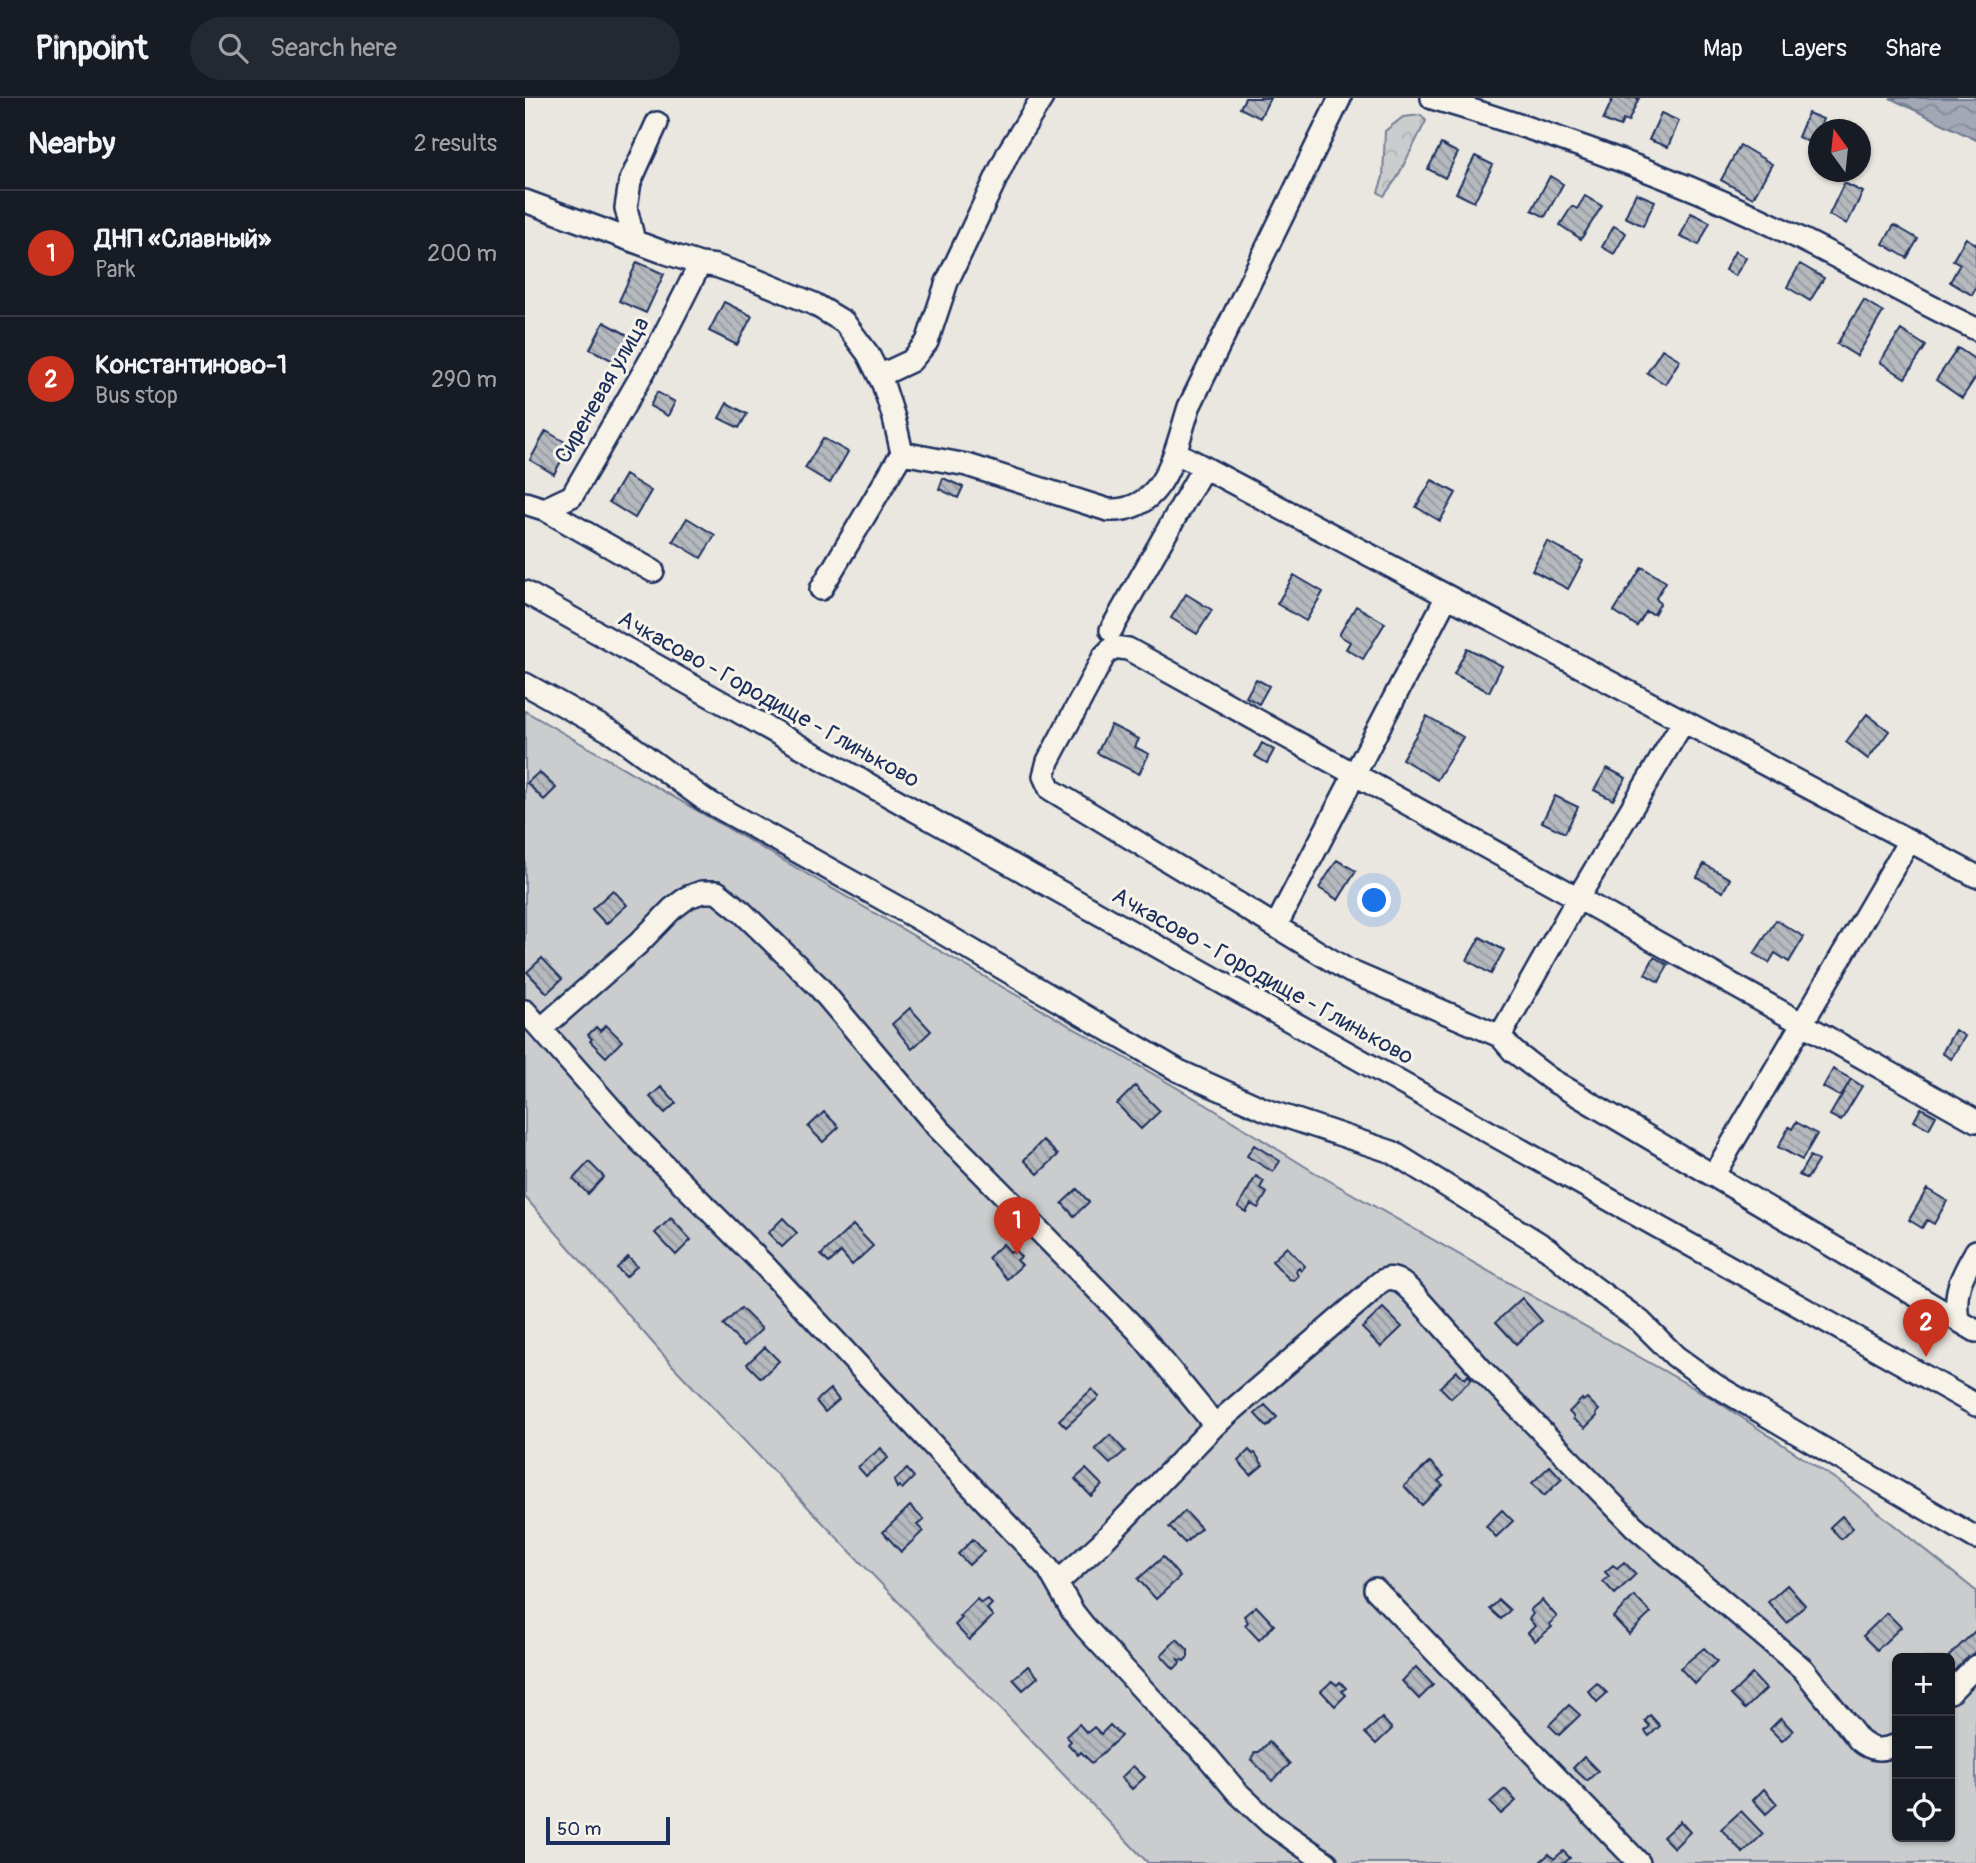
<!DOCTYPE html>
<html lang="en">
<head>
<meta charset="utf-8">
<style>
  body { margin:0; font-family:Pangolin,sans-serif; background:#242831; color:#f1f3f6 }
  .controls { position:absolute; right:21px; bottom:21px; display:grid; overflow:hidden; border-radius:10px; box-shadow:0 2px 5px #0004 }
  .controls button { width:63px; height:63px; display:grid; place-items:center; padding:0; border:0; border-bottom:2px solid #363941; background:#171b24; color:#f1f3f6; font:35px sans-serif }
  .compass { position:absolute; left:1283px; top:21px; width:63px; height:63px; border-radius:50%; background:#171b24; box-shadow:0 2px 5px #0004; rotate:345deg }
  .scale { position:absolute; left:21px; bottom:18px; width:124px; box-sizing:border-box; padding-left:7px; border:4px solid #1b2f5e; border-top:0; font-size:19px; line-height:24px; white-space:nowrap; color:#1b2f5e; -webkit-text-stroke:5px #f7f3e8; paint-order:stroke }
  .you { position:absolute; left:850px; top:803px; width:24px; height:24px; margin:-18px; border:5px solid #fff; border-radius:50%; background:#1a73e8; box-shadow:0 0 0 10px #1a73e833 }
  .badge { display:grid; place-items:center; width:46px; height:46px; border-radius:50%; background:#c8321e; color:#fff; font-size:23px; font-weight:700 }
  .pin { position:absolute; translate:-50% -58px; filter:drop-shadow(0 2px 4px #0008) }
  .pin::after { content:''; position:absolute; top:37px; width:24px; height:21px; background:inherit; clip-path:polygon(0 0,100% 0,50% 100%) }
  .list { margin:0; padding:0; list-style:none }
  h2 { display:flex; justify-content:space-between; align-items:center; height:91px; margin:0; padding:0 28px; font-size:30px }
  h2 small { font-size:23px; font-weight:400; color:#9ea1a6 }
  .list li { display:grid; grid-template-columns:46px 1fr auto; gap:21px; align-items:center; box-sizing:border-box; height:126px; padding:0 28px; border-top:2px solid #363941 }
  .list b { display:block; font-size:26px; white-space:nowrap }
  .list p { margin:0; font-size:23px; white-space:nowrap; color:#9ea1a6 }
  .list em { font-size:23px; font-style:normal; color:#9ea1a6 }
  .icon { flex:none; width:38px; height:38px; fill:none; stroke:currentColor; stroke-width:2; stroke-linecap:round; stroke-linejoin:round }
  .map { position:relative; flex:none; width:1451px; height:1765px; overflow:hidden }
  header { display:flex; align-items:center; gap:42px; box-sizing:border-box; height:98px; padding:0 35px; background:#171b24; border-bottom:2px solid #363941 }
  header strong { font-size:33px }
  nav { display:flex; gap:38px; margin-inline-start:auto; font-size:24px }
  .search { width:490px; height:63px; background:#242831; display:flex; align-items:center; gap:18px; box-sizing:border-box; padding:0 24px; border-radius:38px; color:#9ea1a6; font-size:26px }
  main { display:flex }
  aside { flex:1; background:#171b24 }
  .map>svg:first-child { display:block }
  .forest { fill:url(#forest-crowns); stroke:#737e96; stroke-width:2 }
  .green { fill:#cbcccd; stroke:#737e96; stroke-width:2; fill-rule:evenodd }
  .water { fill:url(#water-waves); stroke:#6d7892; stroke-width:2 }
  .building { fill:url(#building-back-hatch); stroke:#1b2f5e; stroke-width:2 }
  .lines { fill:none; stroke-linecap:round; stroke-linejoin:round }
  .minor-casing { stroke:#1b2f5e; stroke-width:26 }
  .minor { stroke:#f7f3e8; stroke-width:21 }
  .labels { text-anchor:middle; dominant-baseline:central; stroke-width:6; stroke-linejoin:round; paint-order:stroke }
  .street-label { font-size:23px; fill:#1b2f5e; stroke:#f7f3e8 }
</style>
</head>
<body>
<header>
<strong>Pinpoint</strong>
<div class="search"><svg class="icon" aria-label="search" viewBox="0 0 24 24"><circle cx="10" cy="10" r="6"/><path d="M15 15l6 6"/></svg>Search here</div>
<nav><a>Map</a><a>Layers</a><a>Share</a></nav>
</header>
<main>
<aside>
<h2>Nearby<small>2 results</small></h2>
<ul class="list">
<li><span class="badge">1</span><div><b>ДНП «Славный»</b><p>Park</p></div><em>200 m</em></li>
<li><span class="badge">2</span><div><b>Константиново-1</b><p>Bus stop</p></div><em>290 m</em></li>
</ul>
</aside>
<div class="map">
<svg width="1451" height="1765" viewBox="0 0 1451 1765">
  <defs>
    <pattern id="forest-crowns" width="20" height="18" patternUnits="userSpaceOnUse" patternTransform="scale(1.75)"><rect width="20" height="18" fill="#cbcccd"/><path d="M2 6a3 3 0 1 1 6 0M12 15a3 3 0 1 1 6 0" fill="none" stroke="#aeb0b2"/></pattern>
    <pattern id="water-waves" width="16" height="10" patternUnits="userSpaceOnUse" patternTransform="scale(1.75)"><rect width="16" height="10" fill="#a3a8b4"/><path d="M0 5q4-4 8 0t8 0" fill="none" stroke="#848996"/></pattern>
    <pattern id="building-back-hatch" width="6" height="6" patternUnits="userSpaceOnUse" patternTransform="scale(1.75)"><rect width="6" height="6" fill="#b6babf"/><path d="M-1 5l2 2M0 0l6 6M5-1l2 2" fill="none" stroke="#93989e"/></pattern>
  </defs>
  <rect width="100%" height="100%" fill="#eae7e0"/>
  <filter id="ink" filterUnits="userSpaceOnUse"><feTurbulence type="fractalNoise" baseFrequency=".0143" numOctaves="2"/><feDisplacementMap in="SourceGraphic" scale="14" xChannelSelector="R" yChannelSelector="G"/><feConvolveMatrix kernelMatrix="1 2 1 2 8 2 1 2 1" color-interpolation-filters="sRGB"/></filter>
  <g filter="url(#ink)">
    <path class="forest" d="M896 17 901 23 872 80 859 98 853 94 858 79 860 33 878 19Z"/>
    <path class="green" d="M0 613 680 1006 789 1074 1190 1302 1318 1386 1451 1493V1765H623L148 1268 0 1099ZM1372 1560H1425V1739H1372Z"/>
    <path class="water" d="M1365 0H1451V42Z"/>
    <path class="building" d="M720 0H745L735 20 715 10Z
      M1088 0H1114L1103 24 1098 22 1095 29 1078 22Z
      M1136 15 1154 23 1143 49 1124 42Z
      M1283 15 1298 21 1288 46 1273 39Z
      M916 46 933 55 920 80 903 71Z
      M1215 47 1247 66 1228 100 1196 82Z
      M950 58 968 67 949 104 931 95Z
      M1025 78 1038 86 1020 119 1007 112Z
      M1319 85 1338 94 1322 126 1304 117Z
      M1111 95 1130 103 1118 128 1100 119Z
      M1060 98 1077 108 1056 141 1035 127 1047 108 1052 111Z
      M1166 115 1185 124 1174 147 1155 139Z
      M1369 127 1393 141 1382 160 1358 146Z
      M1089 128 1101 135 1089 156 1077 149Z
      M1441 140 1451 146V190L1447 197 1425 184 1435 166 1428 162Z
      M1210 153 1221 160 1210 178 1200 172Z
      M112 164 139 176 121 215 94 203Z
      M1275 166 1299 180 1285 203 1262 189Z
      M1339 202 1358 214 1332 258 1312 246Z
      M199 204 227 218 212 247 184 233Z
      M79 224 108 240 94 266 65 251Z
      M1376 232 1401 248 1380 280 1355 264Z
      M1433 250 1451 262V279L1437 300 1411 282Z
      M1137 251 1155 262 1140 286 1122 275Z
      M132 294 150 304 143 318 125 308Z
      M202 305 222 316 214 330 194 320Z
      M21 333 45 347 29 376 5 362Z
      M298 340 323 354 305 385 280 370Z
      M100 377 126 393 110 420 84 404Z
      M418 380 438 389 433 400 414 391Z
      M907 382 931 395 915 423 891 409Z
      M162 420 190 437 176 460 148 443Z
      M1022 443 1058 463 1043 491 1007 472Z
      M1117 469 1141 484 1131 500 1135 506 1129 516 1121 514 1112 528 1089 513Z
      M769 477 798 494 781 523 752 506Z
      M661 496 687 512 672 536 646 520Z
      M831 508 860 525 838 561 821 551 825 544 814 537Z
      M942 550 977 568 964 594 929 576Z
      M731 581 744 588 734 606 721 599Z
      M1342 616 1364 633 1343 661 1321 644Z
      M902 618 938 639 912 682 877 661Z
      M586 627 614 641 610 649 624 656 614 676 572 655Z
      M737 645 749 652 742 665 730 658Z
      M1082 670 1101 680 1088 702 1069 692Z
      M14 674 31 690 19 702 2 685Z
      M1030 698 1053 709 1040 735 1017 724Z
      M812 762 831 773 813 802 794 790Z
      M1179 766 1205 781 1198 794 1172 779Z
      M88 792 102 807 81 826 67 811Z
      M1251 822 1279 839 1264 864 1250 855 1244 865 1229 856Z
      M955 839 979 852 966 876 942 862Z
      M1129 859 1143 867 1134 884 1120 876Z
      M17 860 37 881 22 895 2 874Z
      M385 910 406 933 387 951 367 926Z
      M81 927 97 943 81 959 65 943 67 941 63 937 71 929 75 933Z
      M1430 932 1440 938 1426 961 1417 955Z
      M1308 971 1326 981 1316 999 1298 989Z
      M1326 981 1337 988 1316 1023 1305 1017Z
      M610 988 635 1013 616 1031 592 1006Z
      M136 989 151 1005 140 1015 125 999Z
      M1396 1010 1411 1018 1404 1031 1389 1023Z
      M299 1014 314 1029 298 1044 283 1029Z
      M1271 1024 1292 1036 1277 1062 1253 1049 1264 1029 1267 1031Z
      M518 1042 533 1057 513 1076 499 1062Z
      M729 1047 755 1063 748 1074 722 1058Z
      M1285 1058 1293 1063 1282 1081 1274 1077Z
      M64 1064 79 1079 63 1096 48 1081Z
      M731 1078 739 1083 735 1090 742 1095 733 1110 726 1106 721 1114 713 1109Z
      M552 1091 564 1104 549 1118 537 1105Z
      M1402 1091 1422 1103 1409 1126 1402 1122 1397 1130 1384 1122Z
      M146 1120 166 1142 151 1157 130 1135Z
      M258 1120 272 1135 257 1149 243 1135Z
      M328 1127 348 1148 327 1167 316 1154 304 1165 296 1157Z
      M478 1146 486 1155 490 1152 496 1159 492 1162 497 1167 482 1181 463 1160Z
      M762 1149 780 1168 776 1173 774 1170 771 1173 773 1178 769 1182 764 1181 747 1163Z
      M103 1159 112 1168 101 1179 92 1170Z
      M997 1200 1017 1223 991 1246 971 1224Z
      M216 1210 237 1231 219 1248 198 1227Z
      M858 1210 877 1229 856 1249 837 1230Z
      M240 1249 254 1263 236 1280 222 1266Z
      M932 1273 940 1281 943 1277 947 1281 926 1300 915 1289Z
      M305 1291 314 1302 300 1314 291 1303Z
      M567 1291 574 1299 541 1329 534 1322Z
      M1062 1300 1074 1312 1071 1316 1072 1318 1060 1330 1048 1321 1049 1319 1044 1314 1057 1301 1058 1303Z
      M740 1307 752 1319 742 1329 730 1316Z
      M585 1337 600 1353 585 1366 570 1351Z
      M356 1350 363 1360 341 1378 333 1369Z
      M724 1352 728 1356 730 1355 738 1367 726 1377 713 1363Z
      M905 1364 919 1378 913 1383 918 1387 897 1407 879 1388Z
      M1025 1368 1037 1381 1019 1398 1007 1385Z
      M382 1371 389 1379 377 1391 374 1388 372 1390 369 1383Z
      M561 1371 577 1387 566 1398 550 1381Z
      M385 1408 399 1422 392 1427 398 1433 376 1454 358 1434Z
      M977 1412 988 1423 971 1439 961 1428Z
      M660 1413 676 1430 660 1445 644 1429Z
      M1317 1418 1328 1430 1316 1441 1305 1429Z
      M448 1441 459 1453 444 1467 433 1456Z
      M638 1459 655 1479 631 1501 613 1481Z
      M1099 1464 1111 1476 1090 1496 1078 1483 1084 1478 1080 1474 1088 1467 1092 1470Z
      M1262 1487 1280 1507 1262 1525 1243 1504Z
      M1109 1498 1126 1515 1104 1536 1088 1519Z
      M452 1501 456 1505 462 1501 467 1506 462 1511 468 1518 444 1542 430 1527 437 1520 435 1518Z
      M974 1502 985 1512 976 1521 965 1511Z
      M1017 1502 1032 1519 1024 1526 1027 1529 1010 1543 1003 1535 1010 1528 1004 1521 1008 1516 1005 1512Z
      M731 1508 749 1527 734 1542 720 1527 723 1524 719 1518Z
      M1362 1515 1376 1529 1352 1552 1338 1538Z
      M1451 1532V1553L1426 1576 1425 1560H1422Z
      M652 1541 663 1552V1559L659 1563 653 1561 655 1565 649 1571 636 1557Z
      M1179 1550 1192 1563 1170 1586 1155 1570Z
      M503 1568 513 1579 498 1592 488 1581Z
      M891 1569 908 1587 894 1601 877 1583Z
      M1227 1576 1241 1591 1220 1611 1206 1597Z
      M807 1583 812 1587 815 1584 821 1590 817 1593 821 1597 810 1608 796 1593Z
      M1072 1585 1082 1595 1072 1604 1063 1593Z
      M1044 1607 1055 1617 1034 1637 1024 1627Z
      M1125 1617 1135 1628 1124 1638 1120 1633 1125 1628 1120 1623Z
      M857 1620 867 1631 851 1646 840 1635Z
      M1256 1620 1268 1633 1257 1643 1245 1631Z
      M554 1626 562 1635 569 1629 576 1636 585 1627 596 1638 567 1665 556 1654 553 1657 543 1646 546 1643 541 1638Z
      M744 1644 765 1666 747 1683 726 1661 730 1654H734Z
      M1059 1659 1073 1673 1062 1683 1048 1670Z
      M608 1668 620 1679 607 1691 596 1680Z
      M980 1691 991 1703 976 1716 965 1704Z
      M1239 1691 1252 1706 1241 1716 1228 1702Z
      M1216 1713 1238 1736 1218 1755 1196 1731Z
      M1155 1723 1165 1734 1149 1750 1138 1739Z
      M1038 1753 1045 1760 1039 1765H1014L1024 1756 1029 1761Z"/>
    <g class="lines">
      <g class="minor-casing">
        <path id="minor" d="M907 0C1029 36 1152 79 1266 136 1328 166 1388 201 1451 231
          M0 103 138 154 175 166 191 168 231 182 289 206 319 224 343 256 358 286 369 320 377 355 296 491
          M109 143 101 110 105 84 132 25
          M354 278 386 263 402 244 422 184 484 53 517 0
          M650 354 1451 778
          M377 355 442 367 583 412C640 415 650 353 664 309L815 0
          M0 405 19 411 47 398 133 249 175 166
          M19 411 128 473
          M0 494 1451 1307
          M586 532 678 370
          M0 586 90 636 180 702 390 819 654 973 741 1012 867 1054 1023 1151 1067 1188 1115 1223 1150 1258 1190 1287 1451 1440
          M751 828 922 498
          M0 913 114 1042 239 1167 523 1470 548 1514 560 1529 658 1635 677 1652 713 1695 746 1726 802 1765
          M16 931 113 846 147 811 163 799 177 794H192L217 814 293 888 413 1030 613 1233 690 1327
          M975 938 1053 800 1158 624
          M1451 1023 1053 800 603 551 588 549 579 558 523 663 519 678 525 691 824 873 975 938 988 953 1025 981 1451 1233
          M1188 1078 1384 743
          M1433 1222C1428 1192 1437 1178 1451 1153
          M532 1485 576 1445 690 1327 842 1197C860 1176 868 1175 887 1194L956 1271 1109 1428 1278 1571 1334 1642C1347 1653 1356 1653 1372 1647
          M850 1491 1114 1765
          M1425 1594 1451 1568"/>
      </g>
      <use href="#minor" class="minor"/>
    </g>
  </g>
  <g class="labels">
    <g class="street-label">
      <text transform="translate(77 292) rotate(-60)">Сиреневая улица</text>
      <text transform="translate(244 601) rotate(29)">Ачкасово - Городище - Глиньково</text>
      <text transform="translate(738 878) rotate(29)">Ачкасово - Городище - Глиньково</text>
    </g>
  </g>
</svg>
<div class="controls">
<button>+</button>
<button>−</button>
<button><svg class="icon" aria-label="locate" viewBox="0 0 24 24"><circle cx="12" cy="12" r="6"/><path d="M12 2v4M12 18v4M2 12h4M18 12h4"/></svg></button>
</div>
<svg class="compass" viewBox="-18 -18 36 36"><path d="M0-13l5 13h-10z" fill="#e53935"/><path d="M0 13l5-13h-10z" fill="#9ea1a6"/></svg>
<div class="scale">50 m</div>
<div class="you"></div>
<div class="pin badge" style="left:492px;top:1157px">1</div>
<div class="pin badge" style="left:1401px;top:1259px">2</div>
</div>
</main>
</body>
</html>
